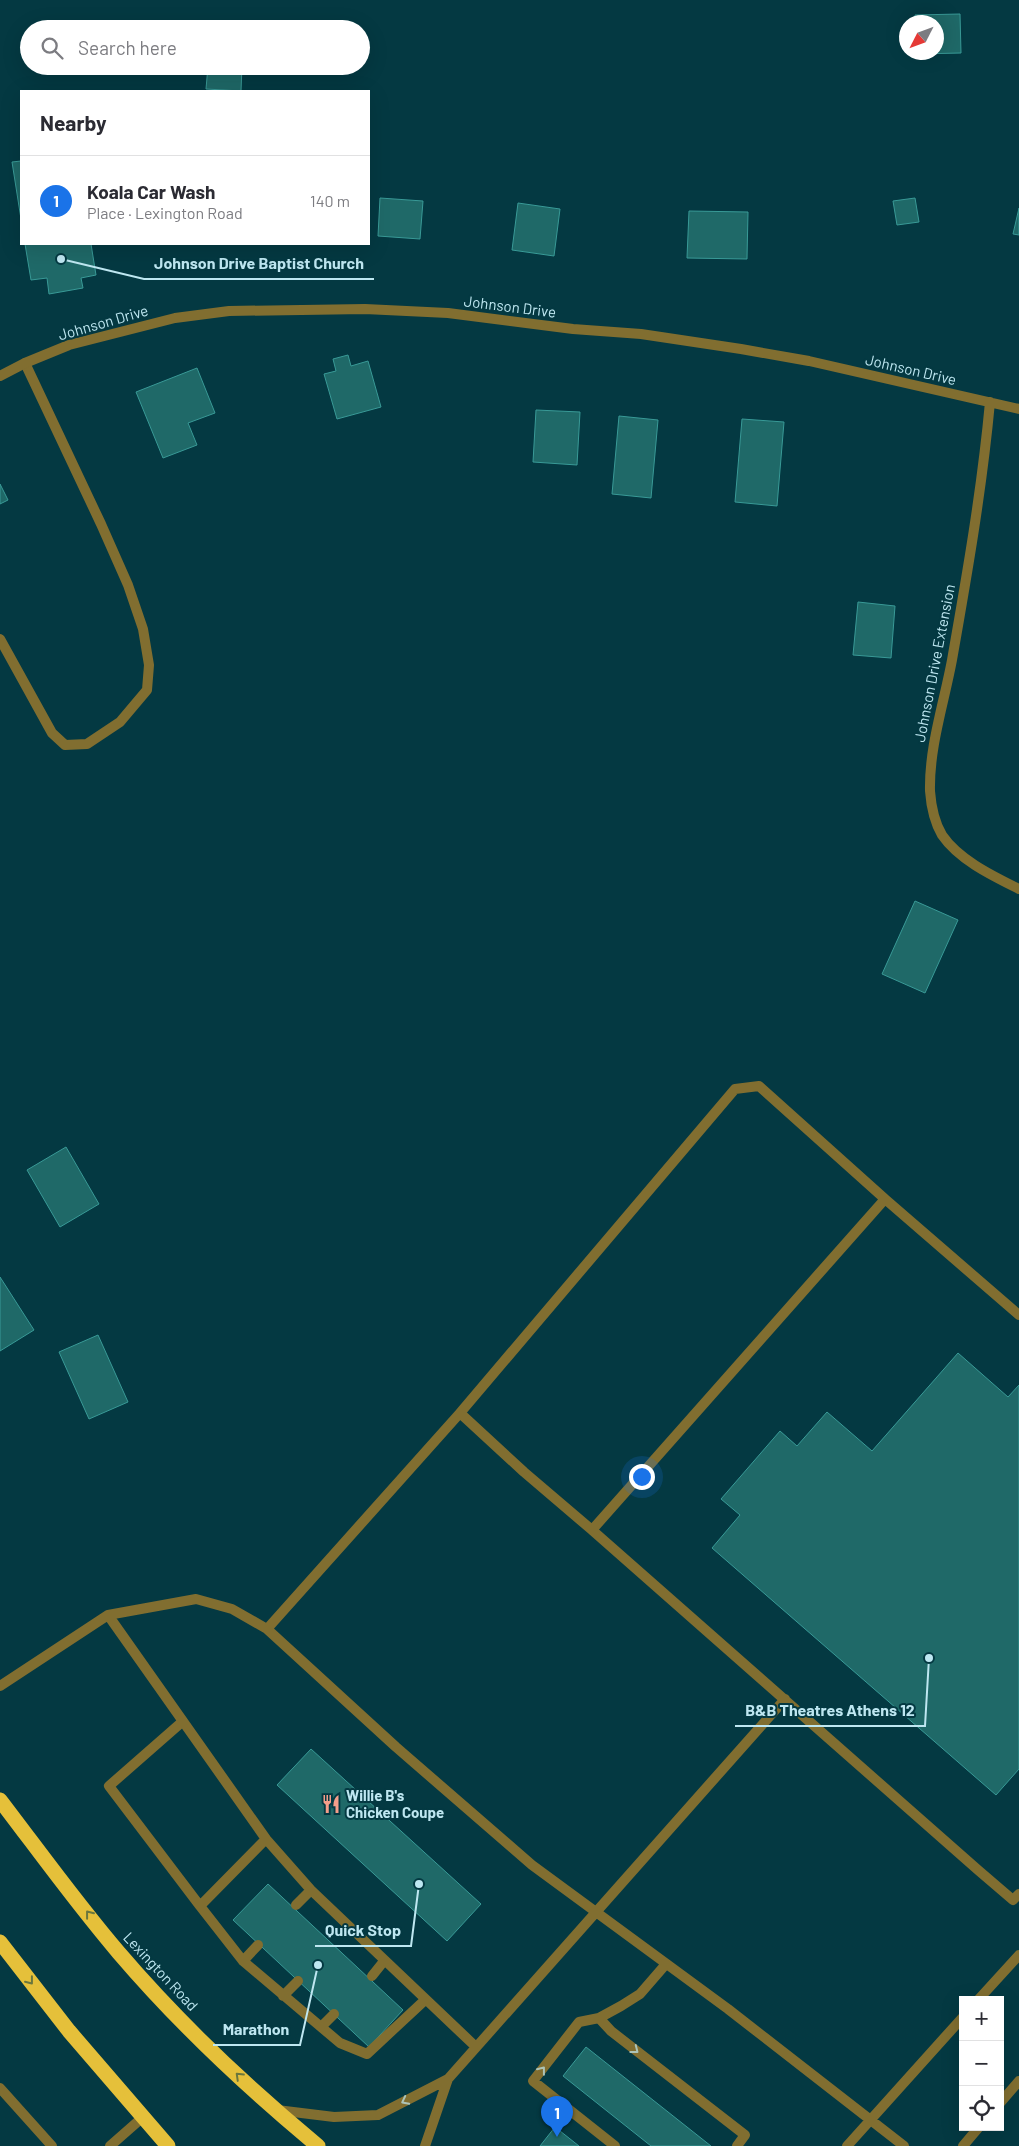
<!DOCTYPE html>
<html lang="en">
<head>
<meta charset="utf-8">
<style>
  body { margin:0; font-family:Barlow,sans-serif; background:#f7f7f7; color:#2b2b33 }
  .controls { position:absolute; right:15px; bottom:15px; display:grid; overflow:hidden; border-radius:0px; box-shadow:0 5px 20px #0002 }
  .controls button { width:45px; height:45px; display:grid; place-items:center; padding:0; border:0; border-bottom:1px solid #e1e1e2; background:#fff; color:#2b2b33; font:25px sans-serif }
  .compass { position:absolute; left:899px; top:15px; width:45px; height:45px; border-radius:50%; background:#fff; box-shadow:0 5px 20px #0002; rotate:228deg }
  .you { position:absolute; left:641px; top:1476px; width:18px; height:18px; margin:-12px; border:4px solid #fff; border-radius:50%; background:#1a73e8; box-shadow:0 0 0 8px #1a73e833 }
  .badge { display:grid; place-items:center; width:32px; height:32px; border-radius:50%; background:#1a73e8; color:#fff; font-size:16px; font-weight:700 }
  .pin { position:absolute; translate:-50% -41px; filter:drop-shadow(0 1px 2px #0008) }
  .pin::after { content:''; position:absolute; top:26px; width:18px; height:15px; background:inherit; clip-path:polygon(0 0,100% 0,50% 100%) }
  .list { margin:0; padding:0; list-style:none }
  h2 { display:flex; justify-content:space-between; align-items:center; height:65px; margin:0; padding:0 20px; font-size:21px }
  h2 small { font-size:16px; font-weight:400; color:#7c7c81 }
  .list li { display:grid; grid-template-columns:32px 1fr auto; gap:15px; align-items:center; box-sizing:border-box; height:90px; padding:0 20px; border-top:1px solid #e1e1e2 }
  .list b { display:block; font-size:19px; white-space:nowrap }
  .list p { margin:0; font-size:16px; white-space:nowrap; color:#7c7c81 }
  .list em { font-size:16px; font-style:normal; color:#7c7c81 }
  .icon { flex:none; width:28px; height:28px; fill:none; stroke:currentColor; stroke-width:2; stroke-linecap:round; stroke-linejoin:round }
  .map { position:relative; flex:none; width:1019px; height:2146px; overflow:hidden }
  .search { position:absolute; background:#fff; box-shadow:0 5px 20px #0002; left:20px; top:20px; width:350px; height:55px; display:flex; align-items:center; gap:12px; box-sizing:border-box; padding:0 18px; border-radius:28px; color:#7c7c81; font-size:19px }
  .panel { position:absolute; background:#fff; box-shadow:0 5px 20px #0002; left:20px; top:90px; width:350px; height:155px; border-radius:0px }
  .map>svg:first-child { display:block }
  .building { fill:#1f6968; stroke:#399a97 }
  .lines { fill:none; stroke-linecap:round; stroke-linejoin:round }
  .lane { stroke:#816e30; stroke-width:10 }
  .street { stroke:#816e30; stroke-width:10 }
  .highway { stroke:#e5c03a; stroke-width:15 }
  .oneway { stroke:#69763e }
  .oneway2 { stroke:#acc3b7 }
  .labels { text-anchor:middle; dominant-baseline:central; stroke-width:4; stroke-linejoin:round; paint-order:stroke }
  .street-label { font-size:15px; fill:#bee7f1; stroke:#043942 }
  .poi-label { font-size:15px; font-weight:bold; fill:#bee7f1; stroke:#043942; text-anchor:start }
  .leader { fill:none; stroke:#bee7f1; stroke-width:2 }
  .callout-dot { fill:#bee7f1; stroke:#043942; stroke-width:2 }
  .callout-label { font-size:16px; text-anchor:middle; font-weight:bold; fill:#bee7f1; stroke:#043942; stroke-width:4; stroke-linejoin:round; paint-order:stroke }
</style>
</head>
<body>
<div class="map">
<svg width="1019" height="2146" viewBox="0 0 1019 2146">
  <rect width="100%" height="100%" fill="#043942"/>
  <path class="building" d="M960 14 961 53 916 54 936 52V22H915V15Z
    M208 66H242L241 91 206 89Z
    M21 161V219L12 162Z
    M380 198 423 201 420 239 378 236Z
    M915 198 919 222 897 225 893 201Z
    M518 203 560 209 554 256 512 250Z
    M1019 208V235L1013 234Z
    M689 211 748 212 747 259 687 258Z
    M25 244H91L96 275 81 278 83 288 49 294 47 278 31 280Z
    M348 355 351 366 368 361 381 407 337 419 324 374 336 371 333 359Z
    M197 368 215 413 188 423 197 445 163 458 136 392Z
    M536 410 580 412 577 465 533 462Z
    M619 416 658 420 651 498 612 494Z
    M742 419 784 422 777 506 735 502Z
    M0 484 8 500 0 504Z
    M858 602 895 606 891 658 853 655Z
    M915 901 958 920 925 993 882 974Z
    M66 1147 99 1204 60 1227 27 1170Z
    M0 1277 34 1330 0 1351Z
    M98 1335 128 1402 89 1419 59 1352Z
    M958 1353 1008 1397 1019 1385V1769L996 1795 712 1548 740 1515 721 1499 780 1431 797 1446 827 1412 872 1451Z
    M311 1749 481 1904 447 1941 277 1785Z
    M268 1884 403 2010 369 2047 233 1920Z
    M586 2047 711 2146H651L563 2076Z
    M555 2127 579 2146H540Z"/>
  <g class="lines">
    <path class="lane" d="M0 639 52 733 65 745 87 744 120 722 147 690 149 665 143 629 128 585 101 524 25 363
      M1019 1315 885 1199 592 1530 978 1870 1013 1900 1019 1894
      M460 1413 735 1089 759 1086 885 1199
      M108 1615 266 1839 311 1890 476 2047
      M267 1629 460 1413 524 1472 592 1530
      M0 1686 108 1615 196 1599 232 1609 267 1629 396 1747 532 1865 728 2009 904 2146
      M182 1722 109 1786 200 1906
      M266 1839 200 1906 243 1961 340 2043 367 2054 425 2000
      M296 1905 311 1890
      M243 1961 258 1945
      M372 1976 384 1961
      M283 1996 298 1981
      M978 2000 1019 1955
      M599 2018 611 2031 745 2135 737 2146
      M321 2027 334 2014
      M0 2088 52 2146
      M1000 2103 1019 2081
      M277 2110 334 2117 378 2115 448 2079 785 1699
      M110 2146 143 2117
      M425 2146 448 2079
      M615 2146 533 2081 579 2022 599 2018 621 2006 640 1994 666 1964
      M847 2146 963 2017
      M963 2146 979 2127"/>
    <path class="street" d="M0 376 25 363 69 345 175 318 229 311 365 309 448 313 573 329 641 334 741 349 809 361 1019 409
      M990 402C982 489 967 575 952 660 944 703 929 747 930 791 931 805 935 823 942 835 959 860 993 876 1019 889"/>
    <path class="highway" d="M0 1800C39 1851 77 1904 119 1953 178 2022 248 2088 318 2146
      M0 1942 69 2031 168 2146"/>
  </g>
  <defs><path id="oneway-chevron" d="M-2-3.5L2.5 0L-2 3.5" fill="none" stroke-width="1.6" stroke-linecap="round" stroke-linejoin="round" transform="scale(1.25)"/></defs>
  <g class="oneway">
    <use href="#oneway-chevron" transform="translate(89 1914) rotate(-128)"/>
    <use href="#oneway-chevron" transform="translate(30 1981) rotate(52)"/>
    <use href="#oneway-chevron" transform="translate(239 2076) rotate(-136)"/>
  </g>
  <g class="oneway2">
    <use href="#oneway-chevron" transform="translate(635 2050) rotate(38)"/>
    <use href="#oneway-chevron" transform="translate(542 2070) rotate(-52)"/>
    <use href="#oneway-chevron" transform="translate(405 2101) rotate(153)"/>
  </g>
  <defs>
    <g id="restaurant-bare" transform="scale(1.5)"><path d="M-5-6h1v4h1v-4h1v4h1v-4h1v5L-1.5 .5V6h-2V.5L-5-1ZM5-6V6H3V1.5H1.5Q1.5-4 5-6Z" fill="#f49e8a" stroke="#043942" stroke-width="2.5" paint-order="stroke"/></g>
  </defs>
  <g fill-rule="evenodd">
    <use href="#restaurant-bare" x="331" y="1804"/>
  </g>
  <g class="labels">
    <g class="street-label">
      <text transform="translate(510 306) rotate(7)">Johnson Drive</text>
      <text transform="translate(103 322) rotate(-16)">Johnson Drive</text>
      <text transform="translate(911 369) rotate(13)">Johnson Drive</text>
      <text transform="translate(934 663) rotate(-79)">Johnson Drive Extension</text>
      <text transform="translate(161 1971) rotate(47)">Lexington Road</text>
    </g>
    <g class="poi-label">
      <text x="346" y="1795">Willie B's<tspan x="346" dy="17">Chicken Coupe</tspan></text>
    </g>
  </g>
  <path class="leader" d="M61 259L144 279H374M929 1658L925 1726H735M419 1884L411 1946H315M318 1965L300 2045H213"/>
  <g class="callout-dot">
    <circle cx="61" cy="259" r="5"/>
    <circle cx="929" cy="1658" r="5"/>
    <circle cx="419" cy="1884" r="5"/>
    <circle cx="318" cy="1965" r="5"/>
  </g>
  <g class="callout-label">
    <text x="259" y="269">Johnson Drive Baptist Church</text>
    <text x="830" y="1716">B&amp;B Theatres Athens 12</text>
    <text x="363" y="1936">Quick Stop</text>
    <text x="256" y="2035">Marathon</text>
  </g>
</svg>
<div class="controls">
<button>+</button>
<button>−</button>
<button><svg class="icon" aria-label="locate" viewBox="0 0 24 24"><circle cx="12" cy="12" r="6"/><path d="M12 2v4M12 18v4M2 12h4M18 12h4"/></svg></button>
</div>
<svg class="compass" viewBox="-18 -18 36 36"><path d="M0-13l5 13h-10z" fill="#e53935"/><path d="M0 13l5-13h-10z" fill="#7c7c81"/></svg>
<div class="you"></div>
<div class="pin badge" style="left:557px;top:2137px">1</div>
<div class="search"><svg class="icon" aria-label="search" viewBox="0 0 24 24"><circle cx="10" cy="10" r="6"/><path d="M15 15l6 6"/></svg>Search here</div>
<section class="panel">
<h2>Nearby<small></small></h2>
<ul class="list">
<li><span class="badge">1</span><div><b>Koala Car Wash</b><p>Place · Lexington Road</p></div><em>140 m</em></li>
</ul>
</section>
</div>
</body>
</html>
